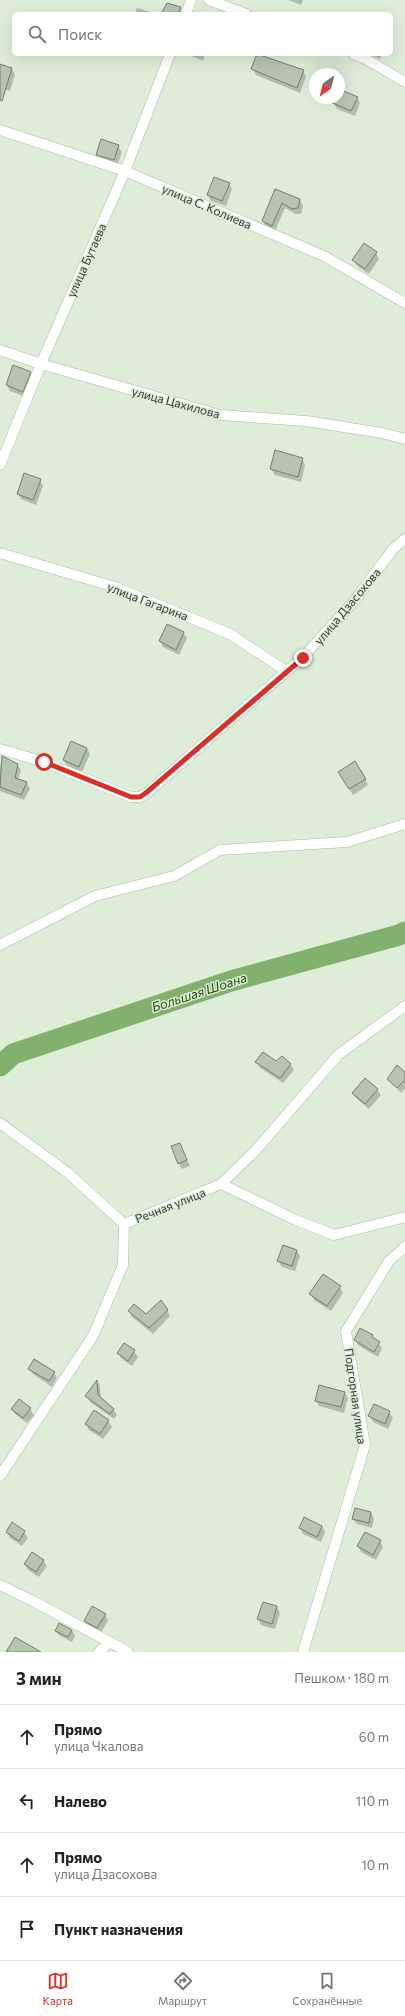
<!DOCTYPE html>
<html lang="ru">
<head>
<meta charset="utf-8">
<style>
  body { margin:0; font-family:Commissioner,sans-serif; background:#f6f6f6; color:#222 }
  .compass { position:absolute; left:309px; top:68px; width:36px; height:36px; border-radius:50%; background:#fff; box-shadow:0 4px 16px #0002; rotate:215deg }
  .stop { position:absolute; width:12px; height:12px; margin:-9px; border:3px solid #d93025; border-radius:50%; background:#fff }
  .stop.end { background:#d93025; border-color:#fff; box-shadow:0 1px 4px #0008 }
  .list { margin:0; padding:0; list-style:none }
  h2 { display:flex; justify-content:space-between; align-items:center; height:52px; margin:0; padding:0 16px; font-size:17px }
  h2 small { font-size:13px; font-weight:400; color:#767676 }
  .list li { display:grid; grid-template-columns:26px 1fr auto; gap:12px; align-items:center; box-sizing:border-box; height:64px; padding:0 16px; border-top:1px solid #e0e0e0 }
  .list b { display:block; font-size:15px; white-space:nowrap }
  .list p { margin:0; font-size:13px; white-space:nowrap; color:#767676 }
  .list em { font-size:13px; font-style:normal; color:#767676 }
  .icon { flex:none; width:22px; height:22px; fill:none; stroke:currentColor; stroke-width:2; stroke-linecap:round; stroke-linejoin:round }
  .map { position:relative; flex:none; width:405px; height:1652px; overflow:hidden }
  .search { position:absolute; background:#fff; box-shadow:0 4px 16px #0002; left:12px; right:12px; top:12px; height:44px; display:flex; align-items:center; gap:10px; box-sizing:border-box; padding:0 14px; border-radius:6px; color:#767676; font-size:15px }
  .sheet { height:308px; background:#fff }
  nav { display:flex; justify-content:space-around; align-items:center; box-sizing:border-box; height:56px; border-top:1px solid #e0e0e0; background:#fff; font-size:11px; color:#767676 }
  nav a { display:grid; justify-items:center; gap:2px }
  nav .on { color:#d93025 }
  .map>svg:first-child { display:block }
  .shadow { fill:#0003 }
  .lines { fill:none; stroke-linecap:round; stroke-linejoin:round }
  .river { stroke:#81b16c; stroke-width:21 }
  .building { fill:#b6c4b0; stroke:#72806d }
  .street-casing { stroke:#abb9a5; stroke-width:11 }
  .street { stroke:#fff; stroke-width:10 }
  .route { stroke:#d93025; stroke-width:5 }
  .labels { text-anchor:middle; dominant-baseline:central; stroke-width:3; stroke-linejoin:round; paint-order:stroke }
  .street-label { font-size:12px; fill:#363c34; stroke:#deedd8 }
  .water-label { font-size:13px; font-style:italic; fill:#1f4b00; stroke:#deedd8 }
</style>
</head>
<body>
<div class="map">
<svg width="405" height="1652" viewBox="0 0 405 1652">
  <rect width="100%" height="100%" fill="#deedd8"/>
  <path class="shadow" d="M288 0H303L301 5Z
    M180 7 183 14H162Z
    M137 8 157 14H135Z
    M187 54H205L203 61Z
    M368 54H382L380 59Z
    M0 65 12 69 15 74 10 91 0 88Z
    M253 69 303 71 306 77 300 93 256 75Z
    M339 92 357 97 360 103 355 116 337 109 334 103 336 98H339Z
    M118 146 122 152 117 166 100 160 97 155Z
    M229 184 232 189 226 206 211 201 208 195Z
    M276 191 300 200 303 206 301 214H296L285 208 275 231 266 227 263 221Z
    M376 253 379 259 369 274 357 266 354 260Z
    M14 367 30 373 33 379 26 397 10 391 7 385Z
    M302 459 305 465 301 482 275 475 271 469Z
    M40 480 43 486 36 505 21 499 18 493Z
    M183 632 187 638 179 655 163 647 160 641Z
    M87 748 90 754 82 772 67 766 64 760Z
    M2 758 17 764 21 770 18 780 27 783 30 789 24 800 0 791V768Z
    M342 778 365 779 368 785 353 795Z
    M256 1062 290 1064 294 1070 283 1083 260 1068Z
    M405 1073V1089L401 1093 388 1079Z
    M377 1089 381 1095 369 1109 357 1099 353 1093Z
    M180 1144 190 1166 182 1169 179 1164Z
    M297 1251 300 1256 295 1271 282 1267 278 1261Z
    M340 1287 343 1293 331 1311 314 1300 311 1294Z
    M167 1310 170 1316 153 1334 132 1317 129 1311 146 1315Z
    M372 1336 382 1348 378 1357 359 1346 355 1340Z
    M134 1351 138 1357 132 1366 122 1359 118 1353Z
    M29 1369 54 1372 57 1378 52 1387 33 1374Z
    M97 1381 100 1386 101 1398 113 1409 117 1415 114 1419 90 1402 87 1396Z
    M345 1393 348 1398 344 1413 319 1406 316 1401Z
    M12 1409H30L34 1415 27 1423 15 1414Z
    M389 1412 393 1418 388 1429 373 1422 370 1416Z
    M108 1421 112 1427 103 1439 89 1430 86 1424Z
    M371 1513 374 1518 372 1528 357 1524 353 1519Z
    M322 1526 325 1532 321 1542 303 1534 300 1528Z
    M7 1532H24L28 1538 22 1546 10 1538Z
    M380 1541 383 1547 376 1560 361 1552 358 1546Z
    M43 1560 47 1566 39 1577 28 1570 25 1564Z
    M263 1603 277 1607 280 1613 275 1629 261 1625 258 1619Z
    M105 1614 108 1620 101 1633 88 1627 85 1621Z
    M72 1630 75 1636 72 1642 60 1636 56 1631Z"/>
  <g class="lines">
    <path class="river" d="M0 1066 13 1054 231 981 399 935 405 932"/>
  </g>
  <path class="building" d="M167 3 181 7 178 14H161Z
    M257 54 304 70 297 88 251 69Z
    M0 64 12 68 2 101 0 100Z
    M339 89 358 97 351 111 321 98H339Z
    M101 139 119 145 114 160 96 155Z
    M214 177 230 183 222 201 207 195Z
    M275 189 300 199 298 208 292 209 282 203 272 226 262 221Z
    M364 243 377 252 365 269 352 260Z
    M13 365 31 372 23 392 6 385Z
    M275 450 303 458 298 477 270 469Z
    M24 473 41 479 33 500 17 494Z
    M167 624 184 632 176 650 159 641Z
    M71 741 87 748 79 767 63 760Z
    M2 756 18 764 15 778 27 782 21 795 0 787Z
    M355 761 366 779 349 789 338 772Z
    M263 1052 276 1061 282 1056 291 1064 280 1078 255 1062Z
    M397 1065 405 1072V1080L397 1088 387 1079Z
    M365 1078 378 1089 365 1104 352 1093Z
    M180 1143 187 1160 178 1164 171 1146Z
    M283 1245 297 1250 292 1266 277 1261Z
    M323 1274 341 1286 327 1306 309 1294Z
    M161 1300 168 1310 149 1328 128 1311 134 1304 146 1314Z
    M360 1328 373 1335 372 1337 380 1342 374 1352 354 1340Z
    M124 1343 135 1350 128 1361 117 1353Z
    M34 1359 55 1372 49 1381 28 1369Z
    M97 1380 98 1395 114 1409 110 1414 85 1396Z
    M319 1385 345 1392 341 1407 315 1401Z
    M19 1399 31 1408 23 1418 11 1409Z
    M374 1404 390 1411 385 1424 368 1416Z
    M94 1410 109 1420 100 1434 85 1424Z
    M355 1508 371 1512 369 1523 352 1519Z
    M304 1517 322 1526 317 1537 299 1528Z
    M12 1522 25 1531 19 1541 6 1532Z
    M365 1532 381 1540 373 1555 357 1546Z
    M32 1552 44 1560 36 1572 24 1564Z
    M263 1602 277 1606 272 1624 257 1619Z
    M92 1606 106 1614 97 1628 84 1621Z
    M59 1623 72 1630 68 1637 55 1631Z
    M15 1637 41 1652H6Z"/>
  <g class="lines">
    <g class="street-casing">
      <path id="street" d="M209 0 246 14
        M186 14 191 0
        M354 54 364 58 405 82
        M0 130 125 171 324 256 405 303
        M0 350 41 364 220 415 306 421 382 433 405 439
        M0 465 41 364 125 171 170 54
        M0 553 115 587 230 634 286 671
        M0 749 44 762 131 797H140L147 793 303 657 356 599 393 549 405 539
        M0 945 95 896 174 876 220 850 347 842 405 824
        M0 1123 68 1173 124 1224
        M221 1184 296 1220 334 1235 405 1217
        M0 1476 93 1336 123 1265 124 1224 221 1184 256 1150 338 1055 405 1006
        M0 1585 33 1601 128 1652
        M99 1652 109 1642
        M303 1652 365 1445 346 1331 389 1261 405 1247"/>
    </g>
    <use href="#street" class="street"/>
  </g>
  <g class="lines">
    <path class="route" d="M44 762 131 797H140L147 792 303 658"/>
  </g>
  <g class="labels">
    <g class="street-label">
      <text transform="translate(207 206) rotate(23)">улица С. Колиева</text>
      <text transform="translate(86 260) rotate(-66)">улица Бутаева</text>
      <text transform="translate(176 402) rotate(15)">улица Цахилова</text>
      <text transform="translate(148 601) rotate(21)">улица Гагарина</text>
      <text transform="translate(347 606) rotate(-50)">улица Дзасохова</text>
      <text transform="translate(170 1205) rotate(-22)">Речная улица</text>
      <text transform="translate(356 1396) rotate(82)">Подгорная улица</text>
    </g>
    <g class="water-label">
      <text transform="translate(199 992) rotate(-18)">Большая Шоана</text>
    </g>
  </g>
</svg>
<svg class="compass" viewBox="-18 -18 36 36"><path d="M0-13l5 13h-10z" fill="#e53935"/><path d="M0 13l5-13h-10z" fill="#767676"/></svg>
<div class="stop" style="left:44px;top:762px"></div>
<div class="stop end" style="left:303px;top:658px"></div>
<div class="search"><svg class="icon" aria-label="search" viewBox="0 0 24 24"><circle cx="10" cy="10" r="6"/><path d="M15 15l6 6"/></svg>Поиск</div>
</div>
<section class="sheet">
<h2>3 мин<small>Пешком · 180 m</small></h2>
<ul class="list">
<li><svg class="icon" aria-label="ahead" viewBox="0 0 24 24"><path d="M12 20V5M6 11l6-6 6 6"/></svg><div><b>Прямо</b><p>улица Чкалова</p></div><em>60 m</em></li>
<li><svg class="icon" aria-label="left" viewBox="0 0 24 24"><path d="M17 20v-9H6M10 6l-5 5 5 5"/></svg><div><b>Налево</b></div><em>110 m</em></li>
<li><svg class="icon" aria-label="ahead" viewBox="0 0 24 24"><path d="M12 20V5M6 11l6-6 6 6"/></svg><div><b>Прямо</b><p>улица Дзасохова</p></div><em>10 m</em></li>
<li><svg class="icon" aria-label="arrive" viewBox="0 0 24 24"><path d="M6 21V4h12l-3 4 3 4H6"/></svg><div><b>Пункт назначения</b></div></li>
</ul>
</section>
<nav>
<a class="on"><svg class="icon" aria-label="map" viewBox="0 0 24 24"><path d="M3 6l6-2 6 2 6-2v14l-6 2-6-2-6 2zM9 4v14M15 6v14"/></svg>Карта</a>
<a><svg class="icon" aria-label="directions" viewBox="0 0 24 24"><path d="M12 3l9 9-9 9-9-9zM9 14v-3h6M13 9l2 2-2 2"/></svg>Маршрут</a>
<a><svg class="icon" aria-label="saved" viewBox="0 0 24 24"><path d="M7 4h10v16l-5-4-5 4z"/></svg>Сохранённые</a>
</nav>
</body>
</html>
